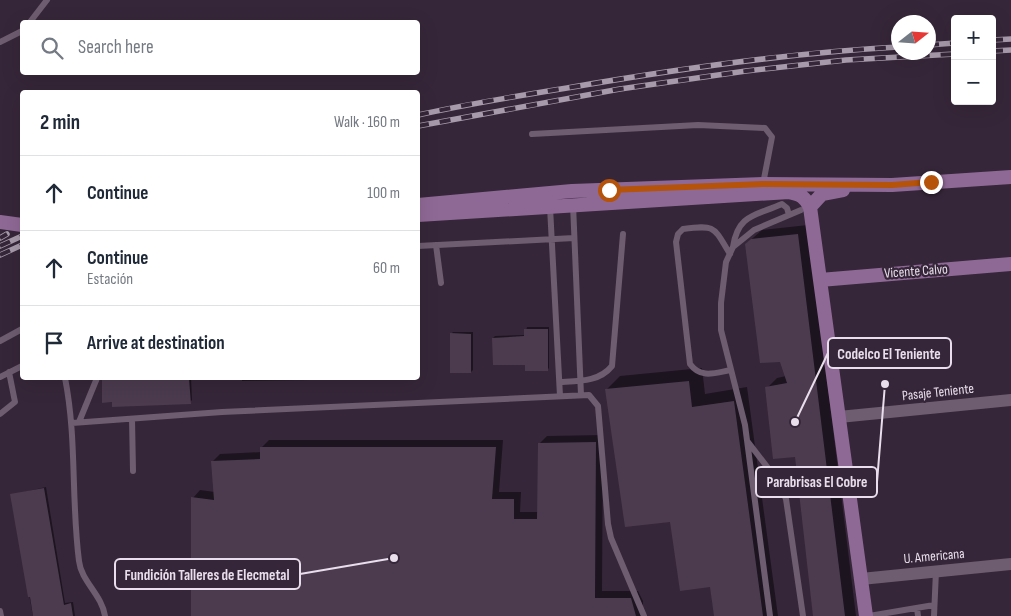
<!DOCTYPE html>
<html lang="en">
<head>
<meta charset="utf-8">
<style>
  body { margin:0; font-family:"Sofia Sans Condensed",sans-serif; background:#f6f6f7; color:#1f2937 }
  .controls { position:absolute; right:15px; top:15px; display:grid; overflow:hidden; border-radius:5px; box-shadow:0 5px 20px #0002 }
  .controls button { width:45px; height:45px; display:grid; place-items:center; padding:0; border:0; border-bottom:1px solid #e0e1e3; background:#fff; color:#1f2937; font:25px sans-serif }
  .compass { position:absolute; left:891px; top:15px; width:45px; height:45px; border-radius:50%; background:#fff; box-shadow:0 5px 20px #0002; rotate:73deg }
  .stop { position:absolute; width:15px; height:15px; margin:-11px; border:4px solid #b45309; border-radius:50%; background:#fff }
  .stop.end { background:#b45309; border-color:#fff; box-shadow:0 1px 5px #0008 }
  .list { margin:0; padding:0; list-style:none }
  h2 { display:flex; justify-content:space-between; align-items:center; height:65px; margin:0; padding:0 20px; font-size:21px }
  h2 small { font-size:16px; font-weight:400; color:#747a83 }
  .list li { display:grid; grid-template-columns:32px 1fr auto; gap:15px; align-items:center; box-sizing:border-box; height:75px; padding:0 20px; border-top:1px solid #e0e1e3 }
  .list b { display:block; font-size:19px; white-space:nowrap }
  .list p { margin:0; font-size:16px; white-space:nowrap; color:#747a83 }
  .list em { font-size:16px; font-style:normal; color:#747a83 }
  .icon { flex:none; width:28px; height:28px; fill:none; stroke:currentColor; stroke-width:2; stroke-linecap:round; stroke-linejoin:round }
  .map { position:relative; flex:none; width:1011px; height:616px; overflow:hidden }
  .search { position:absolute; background:#fff; box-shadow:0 5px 20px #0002; left:20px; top:20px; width:400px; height:55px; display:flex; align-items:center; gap:12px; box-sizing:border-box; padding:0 18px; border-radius:5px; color:#747a83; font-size:19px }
  .panel { position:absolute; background:#fff; box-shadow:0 5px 20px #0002; left:20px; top:90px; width:400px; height:290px; border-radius:5px }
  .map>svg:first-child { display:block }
  .shadow { fill:#0007 }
  .building { fill:#4c3b4f }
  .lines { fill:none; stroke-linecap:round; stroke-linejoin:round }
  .service { stroke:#6e5c71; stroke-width:6 }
  .minor { stroke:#6e5c71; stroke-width:12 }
  .secondary { stroke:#8f6996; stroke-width:14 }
  .rail-casing { stroke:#a79aaa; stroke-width:5.5 }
  .rail { stroke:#362639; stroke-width:4; stroke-dasharray:11; stroke-linecap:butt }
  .route { stroke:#b45309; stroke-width:6 }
  .labels { text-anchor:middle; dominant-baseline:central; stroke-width:4.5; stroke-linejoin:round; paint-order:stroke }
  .street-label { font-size:14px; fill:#e9deeb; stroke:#362639 }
  .leader { fill:none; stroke:#e9deeb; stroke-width:2 }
  .callout-dot { fill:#e9deeb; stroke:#362639; stroke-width:2 }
  .callout { fill:#362639; stroke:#e9deeb; stroke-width:2 }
  .callout-label { font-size:15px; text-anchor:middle; font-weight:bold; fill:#e9deeb }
</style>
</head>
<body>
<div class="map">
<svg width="1011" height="616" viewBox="0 0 1011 616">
  <rect width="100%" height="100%" fill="#362639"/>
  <path class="shadow" d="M808 225 856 616H814L796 455 767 388 777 378 786 376 746 244 762 230Z
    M527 327H549V368L547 370 526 364 493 338 495 336 525 335Z
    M453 332H473V370L471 372 451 334Z
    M702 368 705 394 747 387 778 616H715L712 586 671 520 606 390 620 376Z
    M102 378H191L192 400 190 402H103Z
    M242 378H312L310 380 242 381Z
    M603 435 602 591H638L643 601V616H192L193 498 200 490 215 492 213 461 220 454 262 452V447L269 440H503L499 492H521L520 512H538L539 444 547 436Z
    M46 487 65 603 73 602 75 616H33L11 495Z"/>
  <path class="building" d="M798 234 845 616H813L795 457 773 459 765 387 787 383 780 362 760 363 745 244 751 239Z
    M524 329H548V371H525V365H493L492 338 524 336Z
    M450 333 471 334V373H450Z
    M102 378H189L191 404 112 407V402L102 403Z
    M689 381 692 407 734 401 763 616H714L710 587 680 591 670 522 625 527 605 389Z
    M596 442 595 598H631L636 616H191V497L214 500 211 461 260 459V447H496L492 499H514V519H537L538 443Z
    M44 488 64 605 71 603 73 616H33L30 597H28L10 494Z"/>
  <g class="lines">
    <path class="service" d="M30 22 47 0
      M0 42 22 31
      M532 134 698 125 765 128 772 137 763 184
      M573 204 581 395
      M550 207 560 396
      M436 245 441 283
      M418 246 574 238
      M733 247C738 214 755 216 782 204L787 208 789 215
      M730 254C713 226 716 225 683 229L678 234 676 242 690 364C701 379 715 373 731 370
      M0 341 22 329
      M0 377 22 366
      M65 378C77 438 71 500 79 561 81 581 102 595 105 616
      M560 382C579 381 599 382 612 366L623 234
      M0 414 15 402 9 372
      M132 419 133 471
      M79 422 97 378
      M72 423 222 412 589 395 598 406 608 524 611 538 644 616
      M748 442 778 481 786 499 803 616
      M917 608 918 616
      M0 611 1 616
      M770 616 745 425 721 330V303L726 262 733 247 754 230 801 210
      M869 616 934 605
      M934 616 936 571"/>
    <path class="minor" d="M839 417 1011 400
      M861 579 1011 564"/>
    <path class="secondary" d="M418 205 572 191 763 184 892 185 1011 177
      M810 207 822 194 843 190
      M418 215 789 192C800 194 805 197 810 207L866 616
      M0 222 22 225
      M820 280 1011 264"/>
    <g class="rail-casing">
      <path id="rail" d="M992 40 1011 39
        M928 45 955 43
        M992 51 1011 50
        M418 115C467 104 517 96 567 88 677 69 787 53 898 47
        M418 126 620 89 746 71 846 60 955 54
        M0 238 7 234
        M0 246 22 236
        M0 255 22 245"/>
    </g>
    <use href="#rail" class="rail"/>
  </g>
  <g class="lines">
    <path class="route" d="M609 190 763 184 892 185 931 182"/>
  </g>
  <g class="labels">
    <g class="street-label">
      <text transform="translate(916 271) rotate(-4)">Vicente Calvo</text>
      <text transform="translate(938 392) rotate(-6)">Pasaje Teniente</text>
      <text transform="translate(934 556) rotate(-5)">U. Americana</text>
    </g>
  </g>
  <path class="leader" d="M795 422L828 353M885 384L877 482M394 558L300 574"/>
  <g class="callout-dot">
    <circle cx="795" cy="422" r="5"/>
    <circle cx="885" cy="384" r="5"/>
    <circle cx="394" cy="558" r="5"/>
  </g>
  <g class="callout">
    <rect x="828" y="338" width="123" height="30" rx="5"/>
    <rect x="756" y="467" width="121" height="30" rx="5"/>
    <rect x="115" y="559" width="185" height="30" rx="5"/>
  </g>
  <g class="callout-label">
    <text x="889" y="359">Codelco El Teniente</text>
    <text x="817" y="487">Parabrisas El Cobre</text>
    <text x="207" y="580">Fundición Talleres de Elecmetal</text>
  </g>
</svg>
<div class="controls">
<button>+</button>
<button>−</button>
</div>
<svg class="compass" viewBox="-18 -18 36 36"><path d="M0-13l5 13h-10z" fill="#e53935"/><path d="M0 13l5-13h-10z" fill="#747a83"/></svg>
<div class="stop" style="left:609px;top:190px"></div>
<div class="stop end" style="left:931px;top:182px"></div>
<div class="search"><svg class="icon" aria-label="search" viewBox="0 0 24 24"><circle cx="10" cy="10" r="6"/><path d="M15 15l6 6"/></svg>Search here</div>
<section class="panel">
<h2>2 min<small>Walk · 160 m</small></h2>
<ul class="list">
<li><svg class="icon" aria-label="ahead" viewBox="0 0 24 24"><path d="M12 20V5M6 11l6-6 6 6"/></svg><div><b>Continue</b></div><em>100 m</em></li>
<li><svg class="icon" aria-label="ahead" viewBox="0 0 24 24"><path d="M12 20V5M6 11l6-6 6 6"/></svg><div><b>Continue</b><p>Estación</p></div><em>60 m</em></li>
<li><svg class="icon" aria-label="arrive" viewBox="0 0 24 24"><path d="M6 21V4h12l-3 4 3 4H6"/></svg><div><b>Arrive at destination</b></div></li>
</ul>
</section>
</div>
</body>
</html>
